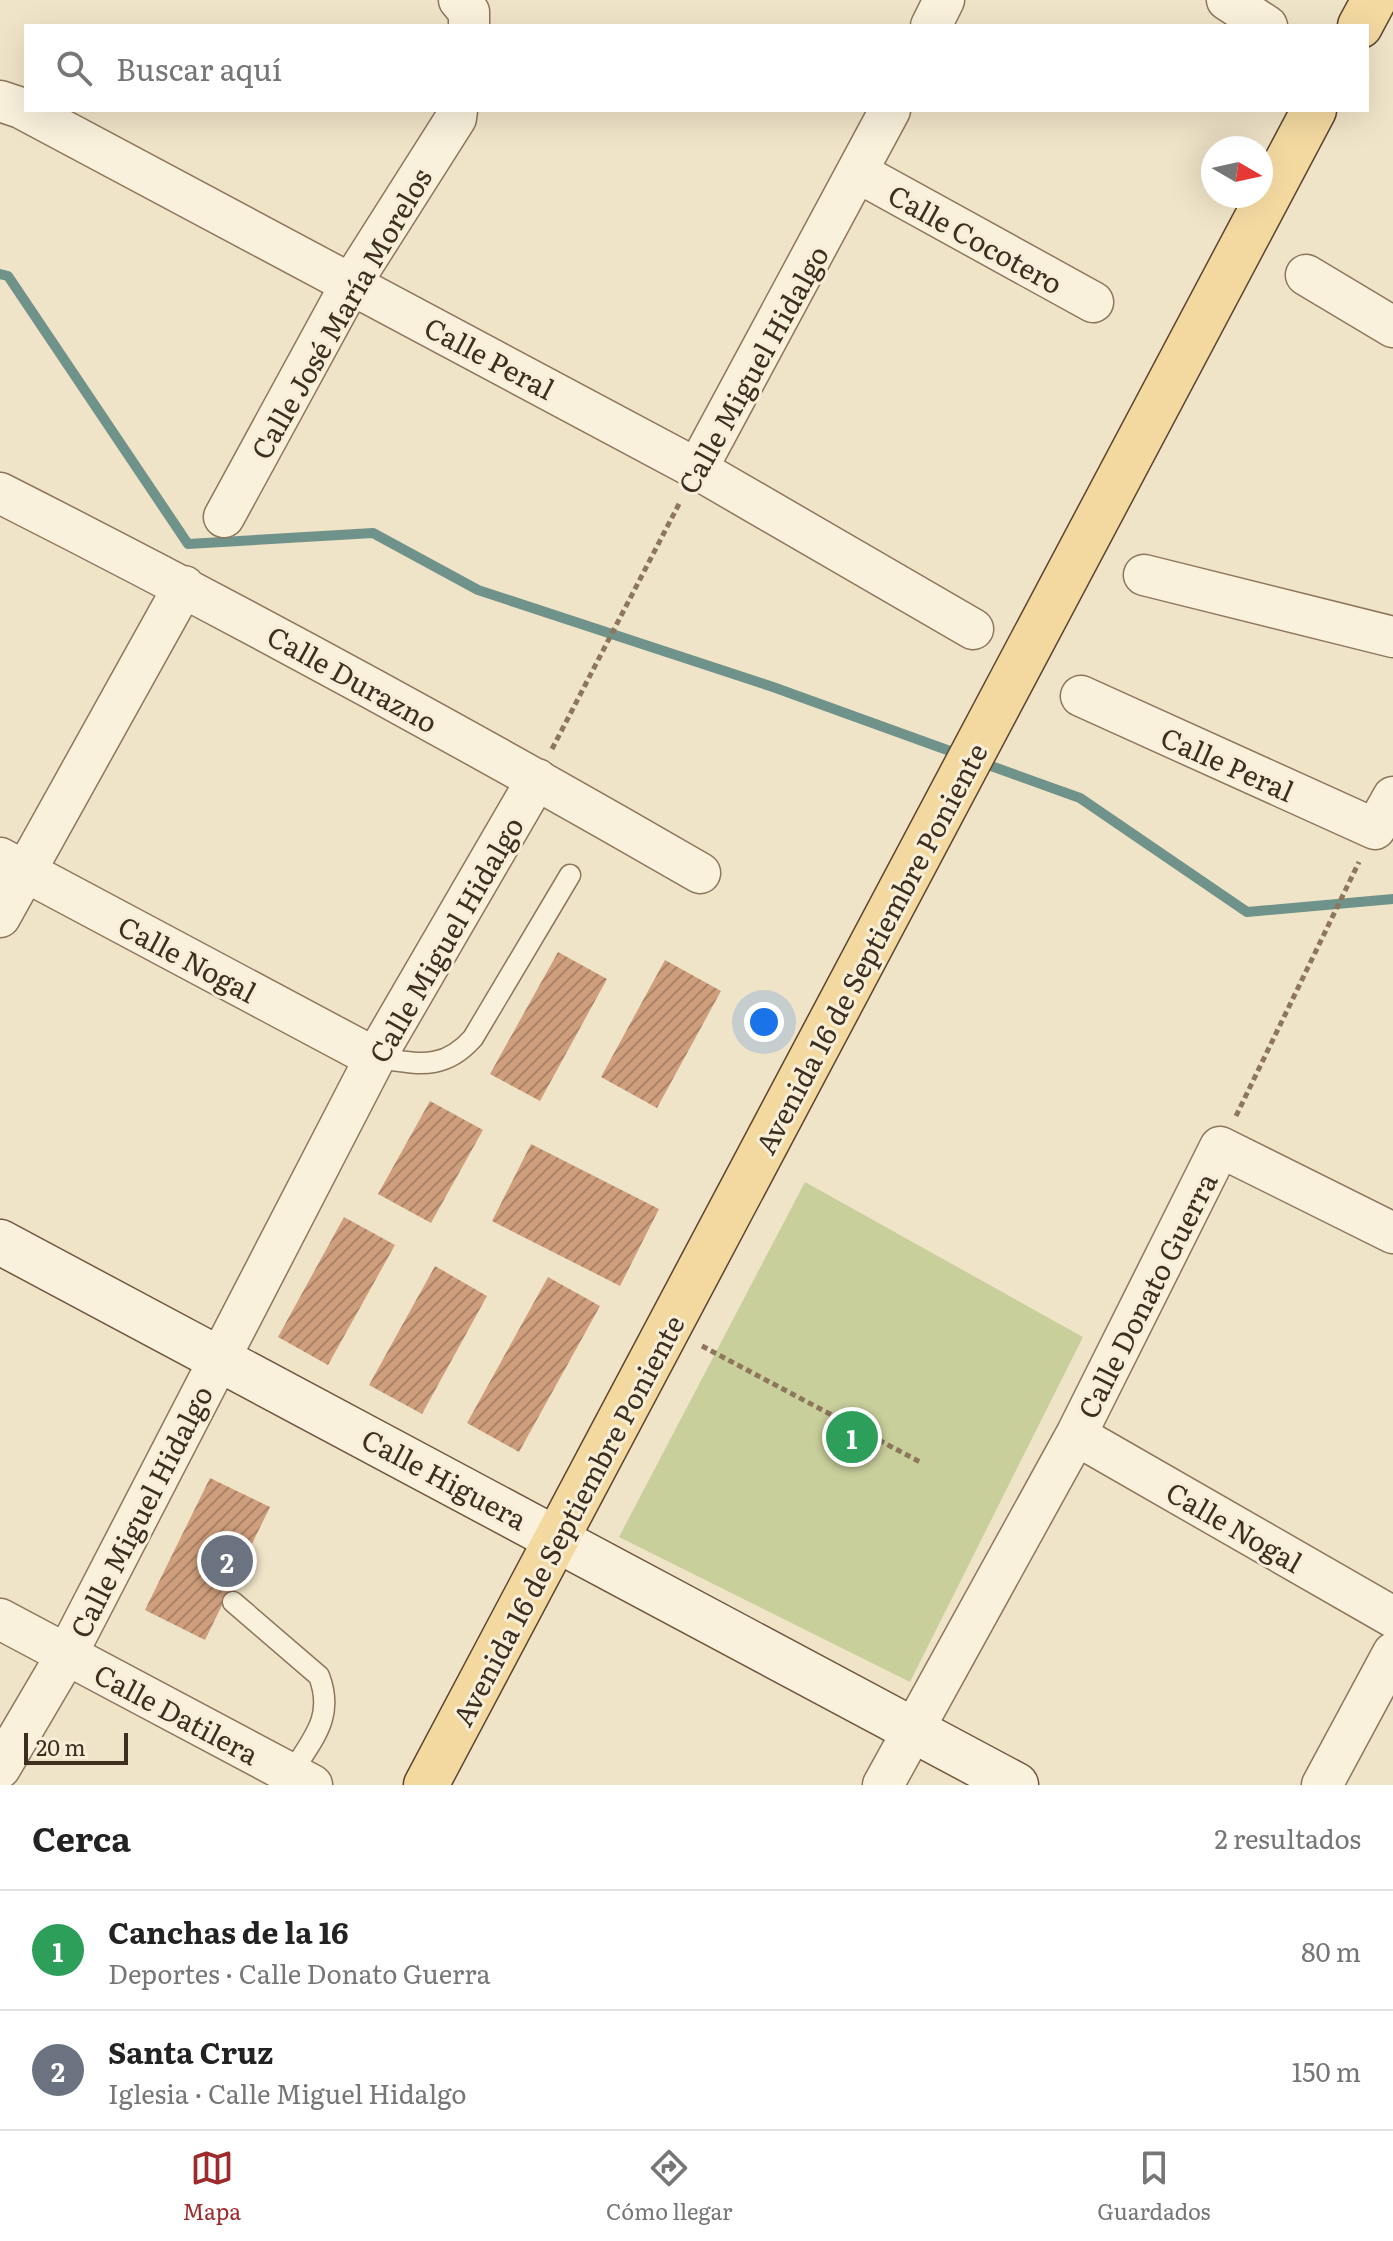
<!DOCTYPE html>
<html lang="es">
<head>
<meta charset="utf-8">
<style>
  body { margin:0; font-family:Literata,serif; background:#f2f2f2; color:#222 }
  .compass { position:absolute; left:1201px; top:136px; width:72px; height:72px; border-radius:50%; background:#fff; box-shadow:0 8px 32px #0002; rotate:99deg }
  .scale { position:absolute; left:24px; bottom:20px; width:104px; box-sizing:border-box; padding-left:8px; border:4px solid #3d2e20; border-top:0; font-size:22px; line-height:28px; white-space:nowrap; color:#3d2e20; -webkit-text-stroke:6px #f7eed8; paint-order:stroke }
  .you { position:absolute; left:764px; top:1022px; width:28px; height:28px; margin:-20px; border:6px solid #fff; border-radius:50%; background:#1a73e8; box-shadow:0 0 0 12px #1a73e833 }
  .badge { display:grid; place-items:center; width:52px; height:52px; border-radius:50%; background:#9e2a2b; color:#fff; font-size:26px; font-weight:700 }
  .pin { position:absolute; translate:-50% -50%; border:4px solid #fff; box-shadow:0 2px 8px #0006 }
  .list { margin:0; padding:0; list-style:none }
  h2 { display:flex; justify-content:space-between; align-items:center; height:104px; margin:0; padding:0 32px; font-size:34px }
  h2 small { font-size:26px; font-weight:400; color:#767676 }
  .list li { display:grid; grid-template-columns:52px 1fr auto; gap:24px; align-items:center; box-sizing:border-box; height:120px; padding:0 32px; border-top:2px solid #e0e0e0 }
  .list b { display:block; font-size:30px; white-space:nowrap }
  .list p { margin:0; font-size:26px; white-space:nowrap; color:#767676 }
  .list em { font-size:26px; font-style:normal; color:#767676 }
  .icon { flex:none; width:44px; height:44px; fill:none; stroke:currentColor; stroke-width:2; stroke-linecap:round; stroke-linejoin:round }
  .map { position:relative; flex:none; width:1393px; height:1785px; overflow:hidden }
  .search { position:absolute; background:#fff; box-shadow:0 8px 32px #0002; left:24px; right:24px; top:24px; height:88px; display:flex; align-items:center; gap:20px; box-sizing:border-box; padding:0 28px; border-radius:0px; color:#767676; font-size:30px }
  .sheet { height:344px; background:#fff }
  nav { display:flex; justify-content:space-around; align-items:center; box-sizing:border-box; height:112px; border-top:2px solid #e0e0e0; background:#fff; font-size:22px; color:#767676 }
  nav a { display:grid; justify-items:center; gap:4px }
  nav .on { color:#9e2a2b }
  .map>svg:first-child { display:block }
  .garden { fill:#c9cf9b }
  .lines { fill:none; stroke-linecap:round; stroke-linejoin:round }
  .stream { stroke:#6f938a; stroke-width:10 }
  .building { fill:url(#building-hatch) }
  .lane-casing { stroke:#8d765c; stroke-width:23 }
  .street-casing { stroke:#8d765c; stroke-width:43 }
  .secondary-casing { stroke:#6f573f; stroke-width:47 }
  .primary-casing { stroke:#5b4430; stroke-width:47 }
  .path { stroke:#8d765c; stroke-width:5; stroke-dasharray:6 4; stroke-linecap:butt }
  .lane { stroke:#faf1dc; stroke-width:20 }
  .street { stroke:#faf1dc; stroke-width:40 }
  .secondary { stroke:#faf1dc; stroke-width:44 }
  .primary { stroke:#f3d9a0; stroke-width:44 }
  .labels { text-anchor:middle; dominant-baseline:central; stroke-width:6; stroke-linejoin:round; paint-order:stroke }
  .street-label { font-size:28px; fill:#3d2e20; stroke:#f7eed8 }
</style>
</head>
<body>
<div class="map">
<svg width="1393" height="1785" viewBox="0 0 1393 1785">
  <defs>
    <pattern id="building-hatch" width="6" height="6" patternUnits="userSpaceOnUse" patternTransform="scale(2)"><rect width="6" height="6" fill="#cf9f7d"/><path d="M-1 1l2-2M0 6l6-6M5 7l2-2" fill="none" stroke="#a98266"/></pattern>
  </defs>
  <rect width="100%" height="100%" fill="#f0e4c8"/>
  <path class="garden" d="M805 1182 1083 1337 910 1682 619 1537Z"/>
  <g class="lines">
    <path class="stream" d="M0 274 8 276 188 544 373 533 478 590 773 687 961 755
      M980 762 1080 798 1247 912 1393 899"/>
  </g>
  <path class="building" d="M558 952 607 979 540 1101 490 1074Z
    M665 960 721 991 657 1108 601 1077Z
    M430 1101 483 1130 431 1223 378 1194Z
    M531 1144 659 1209 620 1286 492 1221Z
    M344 1217 395 1245 328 1365 278 1337Z
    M435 1266 487 1296 422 1414 369 1385Z
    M548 1277 600 1306 519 1452 467 1423Z
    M210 1478 270 1507 205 1640 145 1610Z"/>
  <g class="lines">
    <g class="lane-casing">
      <path id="lane" d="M375 1058C417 1063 443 1072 473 1038L570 875
        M233 1602 319 1676C335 1718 312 1739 291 1774"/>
    </g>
    <g class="street-casing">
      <path id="street" d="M459 0 469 12V26
        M1227 0 1267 26
        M931 26 944 0
        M0 101 21 108 697 469 973 629
        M859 173 1093 302
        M1306 275 1393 327
        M697 469 890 110
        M0 493C237 613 470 740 700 873
        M224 517 352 282 456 118 457 110
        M1144 575 1393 637
        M1081 696 1375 829 1393 797
        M0 858 375 1058
        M0 917 184 586
        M1076 1435 1393 1617
        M0 1619 312 1785
        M0 1768 67 1654 375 1058 537 779
        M883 1785 1076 1435 1220 1147 1393 1233
        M1322 1785 1393 1653"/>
    </g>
    <g class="secondary-casing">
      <path id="secondary" d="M0 1242 1016 1785"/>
    </g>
    <g class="primary-casing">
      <path id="primary" d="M1360 26 1374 0
        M426 1785 1314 110"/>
    </g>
    <path class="path" d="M552 749 680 502
      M1236 1116 1359 862
      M702 1346 922 1463"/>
    <use href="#lane" class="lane"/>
    <use href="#street" class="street"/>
    <use href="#secondary" class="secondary"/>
    <use href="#primary" class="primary"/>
  </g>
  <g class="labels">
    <g class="street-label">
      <text transform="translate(976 238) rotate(29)">Calle Cocotero</text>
      <text transform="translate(340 313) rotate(-60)">Calle José María Morelos</text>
      <text transform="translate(490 357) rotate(28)">Calle Peral</text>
      <text transform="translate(752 369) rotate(-61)">Calle Miguel Hidalgo</text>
      <text transform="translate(353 678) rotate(29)">Calle Durazno</text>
      <text transform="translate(1228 763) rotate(24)">Calle Peral</text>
      <text transform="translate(445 939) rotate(-60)">Calle Miguel Hidalgo</text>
      <text transform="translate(870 948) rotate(-62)">Avenida 16 de Septiembre Poniente</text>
      <text transform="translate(188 958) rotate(28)">Calle Nogal</text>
      <text transform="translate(1146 1295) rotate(-63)">Calle Donato Guerra</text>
      <text transform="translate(445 1478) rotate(28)">Calle Higuera</text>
      <text transform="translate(140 1511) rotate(-63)">Calle Miguel Hidalgo</text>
      <text transform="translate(567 1520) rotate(-62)">Avenida 16 de Septiembre Poniente</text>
      <text transform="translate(1235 1526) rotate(30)">Calle Nogal</text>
      <text transform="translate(177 1713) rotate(28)">Calle Datilera</text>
    </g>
  </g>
</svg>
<svg class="compass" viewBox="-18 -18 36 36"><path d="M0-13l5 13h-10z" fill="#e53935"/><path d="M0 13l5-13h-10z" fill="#767676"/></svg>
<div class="scale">20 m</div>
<div class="you"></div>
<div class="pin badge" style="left:852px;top:1437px;background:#2e9e5b">1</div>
<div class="pin badge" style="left:227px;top:1561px;background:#6b7280">2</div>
<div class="search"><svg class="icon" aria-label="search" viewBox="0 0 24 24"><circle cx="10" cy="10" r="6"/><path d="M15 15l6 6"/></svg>Buscar aquí</div>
</div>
<section class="sheet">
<h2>Cerca<small>2 resultados</small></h2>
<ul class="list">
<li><span class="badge" style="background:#2e9e5b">1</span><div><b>Canchas de la 16</b><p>Deportes · Calle Donato Guerra</p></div><em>80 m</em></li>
<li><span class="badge" style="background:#6b7280">2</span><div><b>Santa Cruz</b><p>Iglesia · Calle Miguel Hidalgo</p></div><em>150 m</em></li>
</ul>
</section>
<nav>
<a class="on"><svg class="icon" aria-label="map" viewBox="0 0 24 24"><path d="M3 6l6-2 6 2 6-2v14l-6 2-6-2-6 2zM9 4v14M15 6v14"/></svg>Mapa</a>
<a><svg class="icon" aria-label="directions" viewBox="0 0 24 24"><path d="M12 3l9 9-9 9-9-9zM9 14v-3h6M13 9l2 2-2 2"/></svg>Cómo llegar</a>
<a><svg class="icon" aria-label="saved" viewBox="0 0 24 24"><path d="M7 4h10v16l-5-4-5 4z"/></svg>Guardados</a>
</nav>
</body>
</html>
